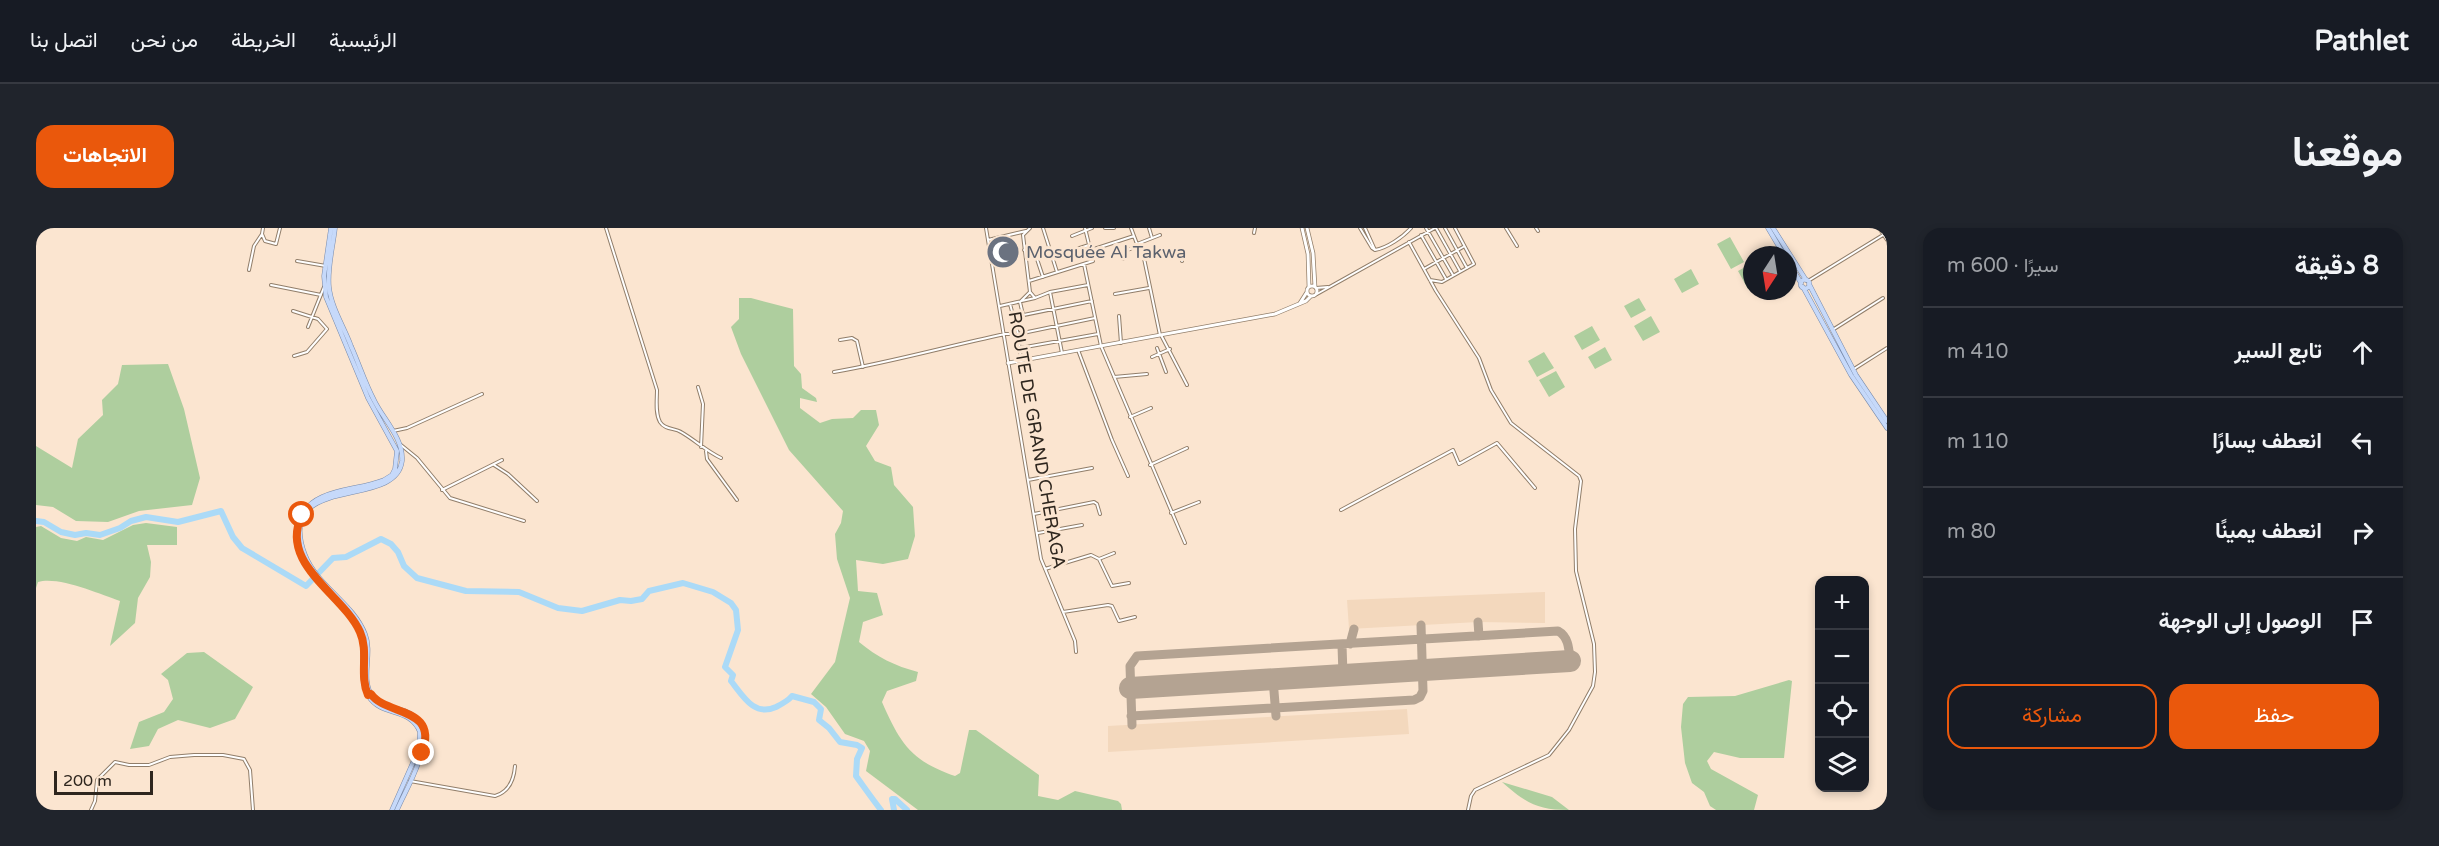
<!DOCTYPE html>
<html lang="ar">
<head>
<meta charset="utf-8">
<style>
  body { margin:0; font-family:"Varela Round",Vazirmatn,sans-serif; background:#20242c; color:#f1f3f6; direction:rtl }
  .controls { position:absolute; right:18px; bottom:18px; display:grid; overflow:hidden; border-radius:12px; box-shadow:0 3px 9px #0003 }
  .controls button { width:54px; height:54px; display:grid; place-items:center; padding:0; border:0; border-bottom:2px solid #363941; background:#171b24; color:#f1f3f6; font:30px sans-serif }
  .compass { position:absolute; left:1707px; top:18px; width:54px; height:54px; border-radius:50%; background:#171b24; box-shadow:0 3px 9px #0003; rotate:192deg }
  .scale { position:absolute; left:18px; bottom:15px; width:99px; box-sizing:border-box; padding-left:6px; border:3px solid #2e261e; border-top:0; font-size:16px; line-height:21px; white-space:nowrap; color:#2e261e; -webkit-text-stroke:4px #fbe5d0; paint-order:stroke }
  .stop { position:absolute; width:18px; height:18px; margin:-14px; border:4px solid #ea580c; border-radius:50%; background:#fff }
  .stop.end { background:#ea580c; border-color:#fff; box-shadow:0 2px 6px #0008 }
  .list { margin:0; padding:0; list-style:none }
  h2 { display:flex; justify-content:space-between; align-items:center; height:78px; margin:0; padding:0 24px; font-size:26px }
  h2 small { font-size:20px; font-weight:400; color:#9ea1a6 }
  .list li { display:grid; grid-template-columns:39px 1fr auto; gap:18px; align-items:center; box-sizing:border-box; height:90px; padding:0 24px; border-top:2px solid #363941 }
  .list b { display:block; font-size:22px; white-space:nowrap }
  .list em { font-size:20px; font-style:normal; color:#9ea1a6 }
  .actions { display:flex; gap:12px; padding:18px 24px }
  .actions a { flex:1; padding:14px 0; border:2px solid #ea580c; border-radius:18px; text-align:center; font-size:21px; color:#ea580c }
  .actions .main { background:#ea580c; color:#fff }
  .icon { flex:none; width:33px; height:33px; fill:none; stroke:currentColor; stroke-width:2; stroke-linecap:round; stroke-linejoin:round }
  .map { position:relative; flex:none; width:1851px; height:582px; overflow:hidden; direction:ltr; border-radius:18px }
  header { display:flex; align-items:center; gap:36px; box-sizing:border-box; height:84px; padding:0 30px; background:#171b24; border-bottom:2px solid #363941 }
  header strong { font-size:28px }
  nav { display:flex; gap:33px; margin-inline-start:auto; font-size:21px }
  .intro { display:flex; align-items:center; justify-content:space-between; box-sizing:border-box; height:144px; padding:0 36px }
  h1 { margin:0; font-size:42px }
  .button { padding:15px 27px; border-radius:18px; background:#ea580c; color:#fff; font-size:21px; font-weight:700 }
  main { display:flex; gap:36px; padding:0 36px }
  aside { flex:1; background:#171b24; border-radius:18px; box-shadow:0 3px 9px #0003 }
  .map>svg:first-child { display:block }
  .built { fill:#f3d8bd }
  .green { fill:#aece9e }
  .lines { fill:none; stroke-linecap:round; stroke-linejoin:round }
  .river { stroke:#abdaf7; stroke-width:6 }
  .taxiway { stroke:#b4a392; stroke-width:9 }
  .runway { stroke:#b4a392; stroke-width:22 }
  .minor-casing { stroke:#917e6a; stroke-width:4 }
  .tertiary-casing { stroke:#917e6a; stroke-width:4.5 }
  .primary-casing { stroke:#788aaa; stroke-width:5 }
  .minor { stroke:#fff; stroke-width:2 }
  .tertiary { stroke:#fff; stroke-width:3 }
  .primary { stroke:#c6d9fa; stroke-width:4 }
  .route { stroke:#ea580c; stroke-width:8 }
  .labels { text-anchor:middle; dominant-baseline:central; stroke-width:6; stroke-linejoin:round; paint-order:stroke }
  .worship-label { font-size:18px; fill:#5b616d; stroke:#fbe5d0; text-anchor:start }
  .street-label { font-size:18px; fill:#2e261e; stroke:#fbe5d0 }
</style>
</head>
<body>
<header>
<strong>Pathlet</strong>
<nav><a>الرئيسية</a><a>الخريطة</a><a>من نحن</a><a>اتصل بنا</a></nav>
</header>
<div class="intro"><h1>موقعنا</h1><a class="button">الاتجاهات</a></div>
<main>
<aside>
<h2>8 دقيقة<small>سيرًا · 600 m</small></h2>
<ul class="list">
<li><svg class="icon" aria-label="ahead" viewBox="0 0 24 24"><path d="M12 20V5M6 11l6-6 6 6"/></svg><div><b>تابع السير</b></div><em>410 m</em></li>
<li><svg class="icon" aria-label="left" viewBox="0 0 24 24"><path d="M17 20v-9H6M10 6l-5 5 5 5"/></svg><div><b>انعطف يسارًا</b></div><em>110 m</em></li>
<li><svg class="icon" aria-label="right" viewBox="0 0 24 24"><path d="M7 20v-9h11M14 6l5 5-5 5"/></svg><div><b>انعطف يمينًا</b></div><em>80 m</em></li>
<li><svg class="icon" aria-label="arrive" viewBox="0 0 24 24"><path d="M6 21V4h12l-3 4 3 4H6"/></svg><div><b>الوصول إلى الوجهة</b></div></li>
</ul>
<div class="actions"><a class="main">حفظ</a><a>مشاركة</a></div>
</aside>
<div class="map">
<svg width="1851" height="582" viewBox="0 0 1851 582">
  <rect width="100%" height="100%" fill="#fbe5d0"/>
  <path class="built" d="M1509 364V395L1442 394 1313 401 1311 372Z
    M1371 481 1373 506 1072 524V498Z"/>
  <path class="green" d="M1694 9 1708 34 1695 41 1681 16Z
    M1711 38 1716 46V59L1712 61 1702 43Z
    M1655 41 1663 56 1646 65 1638 51Z
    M715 70 757 81 758 138 765 146 766 160 780 170 781 174 764 170V180L784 195 796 191 817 190 825 182H840L843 197 830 218 839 233 855 239 858 257 877 279 879 308 872 331 847 336 820 332 822 363 841 365 847 387 827 394 823 414C841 429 859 438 882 444L880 453 851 463 846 474C864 515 875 533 919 548L924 545 933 502H940L1003 547 1002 568 1022 572 1039 563 1082 573 1085 576 1086 582H882L830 543 834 523 828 513 809 506 790 479 775 466 799 434 814 370 801 331 799 306 805 295 807 283 753 222 705 126 695 99 703 91V70Z
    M1603 70 1610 82 1595 90 1588 78Z
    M1615 88 1624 104 1607 113 1598 98Z
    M1556 98 1564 112 1546 122 1538 108Z
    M1569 119 1576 132 1559 141 1552 129Z
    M1508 124 1518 140 1501 149 1492 133Z
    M132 136 148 181 164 250 156 277 103 283 72 294 40 293 17 279 0 277V218L36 240 42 211 67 187 66 172 82 156 86 137Z
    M1520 143 1529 159 1513 169 1503 152Z
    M110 295 141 299V317H111L115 334 114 349 102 370 99 395 74 418 84 373C63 366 23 348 2 354L0 360V299L5 298 25 310 41 313 50 309 67 312 97 297Z
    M168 424 217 459 199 491 174 500 142 492 122 501 113 518 94 521 103 494 128 484 137 471 132 452 125 446 151 425Z
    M1753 452 1756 453 1748 530H1704L1678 524 1671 533 1675 541 1722 567 1718 582H1680L1674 578 1668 564 1656 555 1649 535 1645 499 1647 476 1652 469 1699 468Z
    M1466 554 1516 569 1533 582C1501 582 1490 575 1466 554Z"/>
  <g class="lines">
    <path class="river" d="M0 293 8 294 25 304 39 307 50 305 64 307 84 300 95 293 110 289 142 294 185 283 197 309 206 320 270 358 297 330 310 329 345 311 355 316 362 324 368 338 381 350 430 363 483 364 522 380 546 383 584 372 595 373 606 371 613 363 647 355 677 364 695 375 700 382 702 402 689 439 697 447 695 453C707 468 718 489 740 479 746 476 752 473 756 468L778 474 785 481 783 492 793 500 804 514 821 517 826 520 821 531 820 548C828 559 837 572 845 582
      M858 582 856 571H859L871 582"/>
    <path class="taxiway" d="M1442 394 1443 408
      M1314 416 1318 401
      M1306 417 1307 447
      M1237 451 1240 488
      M1095 488 1378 472 1384 469 1387 463 1385 397
      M1096 497 1094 438 1101 428 1522 403C1533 409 1533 422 1534 433"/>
    <path class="runway" d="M1094 460 1534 433"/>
    <g class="minor-casing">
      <path id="minor" d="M570 0 621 162C621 172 619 185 624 194 629 202 639 200 645 204 659 212 670 223 685 230
        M950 0 1005 331 1039 413 1040 424
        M1007 0 1021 44
        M1069 0H1078
        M1095 0 1101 16 1124 7
        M1113 0 1116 10
        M1324 0 1336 20 1339 22
        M1329 0 1339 22
        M1390 0 1417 47
        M1400 0 1424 43
        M1409 0 1431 40
        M1470 0 1481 18
        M1500 0 1502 3
        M1843 0 1851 12
        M1218 5 1219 0
        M226 6 229 13 240 16 244 0
        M1385 7 1410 51
        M1036 8 1056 0
        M952 12 990 3
        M1373 14 1400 63 1443 130 1455 162 1475 195 1543 248 1545 253 1539 301 1540 343 1558 416 1559 444 1557 458 1533 502 1513 527 1439 562 1435 568 1432 582
        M988 22H997L999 25 1007 49
        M1055 22 1098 8
        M1339 22C1351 20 1367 9 1375 0
        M1016 29 1053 17
        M1106 29 1145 24 1146 33
        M1087 31 1085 25 1105 16 1124 107
        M261 33 290 38
        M1048 36 1065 118 1149 315
        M1388 41 1427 19
        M213 42 218 18 226 6 227 0
        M1394 52 1406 54 1438 36 1419 0
        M993 53 1057 33 1049 0
        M1772 53 1847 7
        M235 57 285 67
        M1280 60 1292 59
        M994 64 999 70 1014 64 1052 57
        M1014 64 1026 125
        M1079 66 1113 60
        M1281 66 1399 0
        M974 76 982 106 985 132
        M964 78 999 70
        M257 83 282 91 291 101 271 124 258 128
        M987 87 984 74 994 64 987 7 994 0
        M1083 88 1085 115
        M978 89 1056 73
        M272 99 288 59
        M1798 101 1847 70
        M1125 107 1151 157
        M804 112 816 110 821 113 827 139
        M984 120 1062 106
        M1121 120 1130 144
        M1042 122 1076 212 1092 248
        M1116 129 1134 121
        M1818 141 1851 120
        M798 144C856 134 912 118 969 106H982L1059 90
        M1078 149 1111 146
        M662 159 667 176 665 219
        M1094 189 1115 180
        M357 203 371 200 446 166
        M365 217 381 230 414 270 488 293
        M670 223 671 231 701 272
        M458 237 472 246 501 273
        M1114 237 1151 220
        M992 252 1056 240
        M406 262 466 232
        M1305 282 1417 222 1423 236 1461 215 1499 260
        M1135 285 1163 274
        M998 286 1058 274 1061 276 1064 286
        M1002 305 1046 297
        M1063 331 1078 325
        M1009 341 1055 327 1063 331 1076 358 1093 355
        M1027 384 1072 377 1076 378 1083 393 1099 389
        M374 553 459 568C473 564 478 551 479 538
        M55 582 59 573 61 552 79 534 93 537H113L134 529 158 527H187L208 531 214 542 217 582"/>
    </g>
    <g class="tertiary-casing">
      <path id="tertiary" d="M1266 0 1272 26 1273 59
        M1271 0 1277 25 1279 59
        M1271 63a5 5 0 1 1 10 0a5 5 0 1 1-10 0Z
        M1264 75 1271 64
        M972 135 1239 86 1270 73 1275 68"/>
    </g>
    <g class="primary-casing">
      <path id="primary" d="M295 0 288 48 290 69 332 170 361 223 359 241 356 247 348 252C328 260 305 260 286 269 275 274 266 283 263 295 251 340 302 365 321 398 334 421 320 449 333 469 346 489 374 479 384 504L383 521 356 582
        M299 0C297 19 291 40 293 59 295 79 308 99 315 118 323 136 329 155 338 172 347 191 368 211 366 233 360 283 237 243 269 327 281 358 317 375 329 406 337 426 324 450 336 468 344 480 357 478 369 483 410 499 372 556 361 582
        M1732 0 1748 27
        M1737 0 1770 52
        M1752 33 1765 55
        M1764.5 56a4.5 4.5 0 1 1 9 0a4.5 4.5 0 1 1-9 0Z
        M1773 56 1820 147 1851 193
        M1767 59 1815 147 1851 200"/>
    </g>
    <use href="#minor" class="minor"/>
    <use href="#tertiary" class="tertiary"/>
    <use href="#primary" class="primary"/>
  </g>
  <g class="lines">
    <path class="route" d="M266 287C242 336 307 366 324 404 333 424 323 447 332 467L335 466C350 488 403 478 386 525"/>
  </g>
  <defs>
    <g id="mosque-disc" transform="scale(1.725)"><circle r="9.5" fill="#6b7280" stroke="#fbe5d0"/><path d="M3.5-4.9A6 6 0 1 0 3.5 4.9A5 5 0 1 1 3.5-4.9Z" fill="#fff"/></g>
  </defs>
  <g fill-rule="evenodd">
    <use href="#mosque-disc" x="967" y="24"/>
  </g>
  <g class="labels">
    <g class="worship-label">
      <text x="990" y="24">Mosquée Al Takwa</text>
    </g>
    <g class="street-label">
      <text transform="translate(1001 212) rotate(80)">ROUTE DE GRAND CHERAGA</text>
    </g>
  </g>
</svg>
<div class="controls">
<button>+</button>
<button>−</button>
<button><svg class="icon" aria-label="locate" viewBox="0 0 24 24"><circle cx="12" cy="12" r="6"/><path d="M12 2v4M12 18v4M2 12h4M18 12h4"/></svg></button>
<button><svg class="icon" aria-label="layers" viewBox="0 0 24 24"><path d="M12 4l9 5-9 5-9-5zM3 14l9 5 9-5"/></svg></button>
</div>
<svg class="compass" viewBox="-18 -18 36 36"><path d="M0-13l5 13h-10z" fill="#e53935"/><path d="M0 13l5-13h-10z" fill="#9ea1a6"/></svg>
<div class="scale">200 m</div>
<div class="stop" style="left:266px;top:287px"></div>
<div class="stop end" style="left:386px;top:525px"></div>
</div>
</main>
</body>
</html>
